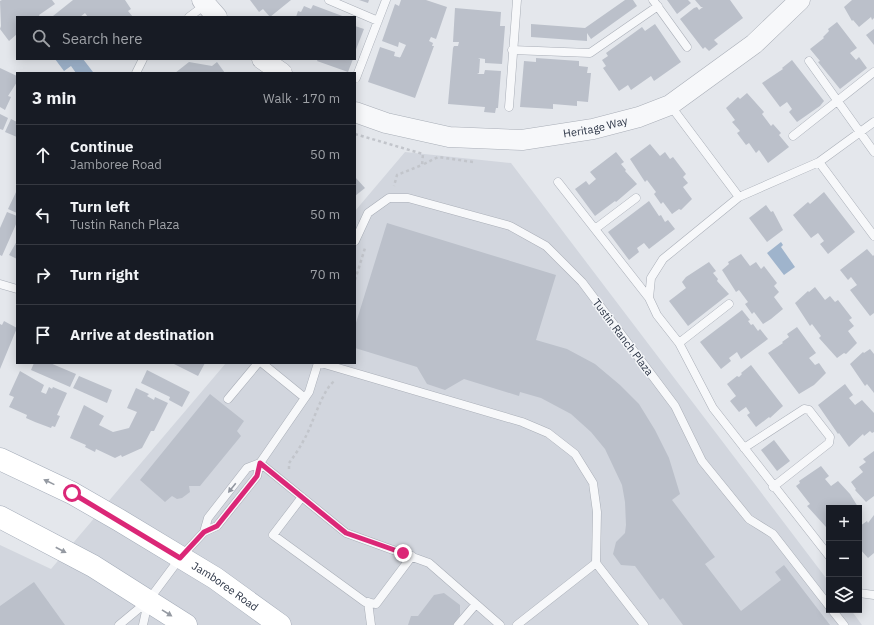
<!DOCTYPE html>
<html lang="en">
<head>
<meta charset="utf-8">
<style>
  body { margin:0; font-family:"IBM Plex Sans",sans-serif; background:#20242c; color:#f1f3f6 }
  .controls { position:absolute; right:12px; bottom:12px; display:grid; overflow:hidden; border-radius:0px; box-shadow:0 2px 10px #0003 }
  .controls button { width:36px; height:36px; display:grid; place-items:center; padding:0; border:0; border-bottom:1px solid #363941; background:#171b24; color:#f1f3f6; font:20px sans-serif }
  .stop { position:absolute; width:12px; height:12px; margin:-9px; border:3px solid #db2777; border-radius:50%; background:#fff }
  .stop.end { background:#db2777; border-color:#fff; box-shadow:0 1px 4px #0008 }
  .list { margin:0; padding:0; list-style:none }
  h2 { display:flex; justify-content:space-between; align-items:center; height:52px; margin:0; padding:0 16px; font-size:17px }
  h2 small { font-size:13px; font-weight:400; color:#9ea1a6 }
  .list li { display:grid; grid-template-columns:26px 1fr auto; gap:12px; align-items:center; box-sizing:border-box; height:60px; padding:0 16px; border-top:1px solid #363941 }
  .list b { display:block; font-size:15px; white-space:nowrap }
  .list p { margin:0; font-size:13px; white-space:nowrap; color:#9ea1a6 }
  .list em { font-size:13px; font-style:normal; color:#9ea1a6 }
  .icon { flex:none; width:22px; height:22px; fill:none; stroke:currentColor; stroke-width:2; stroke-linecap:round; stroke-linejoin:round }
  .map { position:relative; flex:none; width:874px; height:625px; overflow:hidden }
  .search { position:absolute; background:#171b24; box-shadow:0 2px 10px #0003; left:16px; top:16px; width:340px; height:44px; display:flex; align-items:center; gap:10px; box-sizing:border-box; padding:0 14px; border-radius:0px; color:#9ea1a6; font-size:15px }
  .panel { position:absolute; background:#171b24; box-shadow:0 2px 10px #0003; left:16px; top:72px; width:340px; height:292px; border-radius:0px }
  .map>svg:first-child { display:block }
  .built { fill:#d2d6de }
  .water { fill:#9fb4cc }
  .building { fill:#bbc0ca }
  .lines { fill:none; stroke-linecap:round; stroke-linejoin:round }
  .service-casing { stroke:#a9aeb7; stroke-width:9 }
  .tertiary-casing { stroke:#a9aeb7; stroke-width:21 }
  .primary-casing { stroke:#a3abb8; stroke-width:23 }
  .path { stroke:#c2c5cb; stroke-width:2.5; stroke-dasharray:3 3; stroke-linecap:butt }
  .service { stroke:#f7f8fa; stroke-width:8 }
  .tertiary { stroke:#f7f8fa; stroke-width:20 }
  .primary { stroke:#fff; stroke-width:22 }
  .oneway { fill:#959aa2 }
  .oneway2 { fill:#9196a0 }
  .route { stroke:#db2777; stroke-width:5 }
  .labels { text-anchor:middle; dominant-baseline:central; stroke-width:3; stroke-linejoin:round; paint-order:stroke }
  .street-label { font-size:11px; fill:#2b3445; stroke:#f4f6f9 }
</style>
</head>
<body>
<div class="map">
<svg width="874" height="625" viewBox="0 0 874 625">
  <rect width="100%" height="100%" fill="#e4e7ec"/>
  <path class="built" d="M405 152 511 163 829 582V610H851L862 625H0V545L51 569 226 363H355V211Z"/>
  <path class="water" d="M55 59H83L93 72 76 73 71 66 64 71Z
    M781 242 783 245 781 247 795 267 784 275 767 253Z"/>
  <path class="building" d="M2 0H52L55 4 39 15 40 17H17V34L9 41 0 29 1 26 0 1Z
    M73 0H125L131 9 128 11 133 17H88L85 13 80 17H55L53 16Z
    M250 0H291L270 17 263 9 259 12Z
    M359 0H369L368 3Z
    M401 0H426L447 7 436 39 431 37 429 41 433 43 432 46H434L415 98 368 82 380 47 395 52 394 56 402 58H400L406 45 399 42 398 47 382 41 395 4 399 6Z
    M625 0H633L637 6 591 39 587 33V41L531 37V24L585 28Z
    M667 0H688L691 3 677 14Z
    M695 0H730L743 18 714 40 718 44 709 51 705 47 703 49 680 19 694 8 697 7 699 10 703 7H701Z
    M852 0H874V18L872 20 871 17 859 27 853 20 852 21 844 7Z
    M313 5 345 17H296L298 11 301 12 304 6 311 9Z
    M455 8 501 12 500 26H505L502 64 485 63V59L478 58 480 59 479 73 477 74H484L485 70 501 71 498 108H496L495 113 484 112 485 107 448 104 453 48 454 46H458L459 42H453Z
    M837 22 857 48 850 53 856 60 859 57 867 68 840 89 818 62 820 61 810 49 824 38 823 37 829 31 828 29Z
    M655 24 681 62 654 81 651 76 631 90 628 85 619 91 603 68 606 66 602 60 608 56 606 53 642 27 645 31Z
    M355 26 364 29 355 52Z
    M874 29V45L866 35Z
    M536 58 579 61V66L588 67 587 73H591L588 102 577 101V106L553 104V109L520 107 524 61 536 62Z
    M318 59H353L348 72 317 61Z
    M792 60 824 101 820 106 797 122 789 112 792 109 787 102 780 107 762 83 783 69 782 68Z
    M189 62 212 66 217 62 225 73H175Z
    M0 68 17 76V82L8 96 11 97 5 110 0 107Z
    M747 93 764 112 762 114 771 126 773 124 781 133 779 135 789 147 768 163 759 150 756 153 749 143 746 145 737 133 740 131 732 122 735 120 726 108 738 97 740 99Z
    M0 114 8 118 3 130 0 129Z
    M11 119 17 122V137L5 132Z
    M650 144 660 156 665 152 670 159 673 157 686 174 683 177 688 183 683 187 692 199 681 210 679 209 672 214 663 202 661 204 654 194 656 192 647 180 645 182 630 159Z
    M616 152 624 162 621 164 626 170 625 171 637 184 616 202 615 201 595 216 575 189 586 181 589 185 596 179 590 172Z
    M355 177 365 188 355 196Z
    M17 190V213L8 209Z
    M824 192 855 232 828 254 820 244 824 241 818 233 811 238 793 215 808 202 810 204Z
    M649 201 659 216 661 215 665 222 668 220 675 229 649 249 644 243 637 248 639 252 629 260 608 232Z
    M766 205 771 212 773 211 783 230 767 242 749 218Z
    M7 212 17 216V222L2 256 0 255V228Z
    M387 223 556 275 536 340 567 349 595 364 620 385 639 404 655 430 669 458 680 494 672 500 715 557 705 564 741 611 781 580 775 572 784 565 830 625H683L663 598 660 600 635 566 621 565 613 554 616 542 625 533 626 525 625 502 622 485 605 449 591 432 571 414 541 398 520 392 519 396 464 379 445 390 427 384 417 367 355 348V326Z
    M17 241V259L9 255Z
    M867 249 873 256 874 255V313L870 316 850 290 857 285 851 277 848 280 840 270Z
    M741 254 750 266 756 262 761 269 764 266 777 283 774 286 779 292 774 297 783 309 771 319 763 324 754 312 752 314 745 304 748 302 739 290 736 292 722 270 729 264 728 262Z
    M709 262 716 271 713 273 718 279 717 281 729 294 688 326 669 301 686 288 682 282 686 277Z
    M815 287 825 300 830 296 835 302 838 300 852 318 849 320 854 326 848 331 857 343 846 354 844 353 837 358 819 338 821 336 812 324 810 326 795 303 808 291 809 292Z
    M742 310 750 320 748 321 751 325 753 324 758 331 760 329 768 339 741 359 737 352 729 358 731 361 721 369 700 342Z
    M4 321 17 328 0 369V324L2 325Z
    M797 327 816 353 809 358 815 365 819 363 826 373 814 385 799 394 768 353 783 343 782 342 789 337 787 334Z
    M870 349 874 354V393L867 384 865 386 850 364 863 352 864 353Z
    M34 363H50L76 374 70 387 31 370Z
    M172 363H205L198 376Z
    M751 365 783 406 770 418 769 417 756 427 747 415 750 413 746 407 739 412 730 401 736 396 727 384 737 376 739 377 742 374 741 373Z
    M147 370 190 392 182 407 169 400 170 397 141 383Z
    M20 371 44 385 41 392 46 394 49 387 52 389 53 387 67 393 57 415 60 416 55 427 52 426 51 428 35 422 26 418 27 415 9 407 14 397 9 395Z
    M79 376 112 390 107 403 73 388Z
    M845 384 853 395 849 398 855 405 862 400 874 413V432L872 433 870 431 864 436 863 434 849 447 839 433 838 434 818 405Z
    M136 388 149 394 147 396 154 400 155 397 168 403 154 431H151L142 448 122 457 121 455 115 458 96 449 95 452 85 447 86 445 70 438 84 405 104 416 99 425 113 432 129 428 137 412 127 408Z
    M210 394 244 421 237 431 241 436 200 486H189L190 492 182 498 177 499 172 496 165 502 140 480Z
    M774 440 790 461 777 471 761 450Z
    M874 451V496L866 502 855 490 856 489 851 482 863 472 859 467 866 462 863 459Z
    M821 466 829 476 825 479 831 486 838 481 850 494 858 507 829 508V525L826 527 807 506 810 504 796 486 800 483 799 481Z
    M874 515V553L868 558 859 548V524L860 526 867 521 868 523Z
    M34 582 65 625H0V606Z
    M444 593 460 605V615L453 625H408L411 616H418L434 595Z"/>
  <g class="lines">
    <g class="service-casing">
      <path id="service" d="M329 0 378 21
        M653 0 687 47
        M189 17 205 5
        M512 50 590 53 658 6
        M809 61 874 152
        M136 73 143 59
        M356 78 386 0
        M670 105 739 197
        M509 107 517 0
        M793 136 874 72
        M819 162 874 236
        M558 182 649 298
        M595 229 636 198
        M355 241 368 213 389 198H408L510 226 546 246 582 282 675 406 702 461 749 519 773 534 829 606
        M0 284 17 289
        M679 343 729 304
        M262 363 305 398
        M321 363 522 422 548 433 575 454 593 483 597 512 596 563 644 625
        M228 399 258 363
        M744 448 804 409 809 410 830 437 829 443 773 487
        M260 463 346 533 429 563 500 625
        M302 497 273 535 365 602 376 604 412 556
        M204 532 208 518 247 468 260 463
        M829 556 713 408 679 343 657 315 649 298 651 278 663 259 739 197 819 162 874 122
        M859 593 874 595
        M368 602 371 625
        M832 610 844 625
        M119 625 148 601 180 558 204 532 217 526 257 476 260 463 309 392 318 363
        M143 625 148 602
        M458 625 476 604
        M517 625 596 563"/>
    </g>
    <g class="tertiary-casing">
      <g id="tertiary">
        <path d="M202 0 217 17"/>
        <path d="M262 59 282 73"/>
        <path id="s1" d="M355 112 386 123 449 137 522 140 593 129 639 117 670 105 754 44 800 0"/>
      </g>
    </g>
    <g class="primary-casing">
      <g id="primary">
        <path id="s2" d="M0 459 72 493 119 520 215 578 280 625"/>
        <path d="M0 517 93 566 186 625"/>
      </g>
    </g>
    <path class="path" d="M355 134 423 154 422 165 397 175 394 186
      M424 164 438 157 473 162
      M355 280 365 248
      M289 469V463C295 455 301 446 306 436 312 425 324 386 335 381"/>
    <use href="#service" class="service"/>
    <use href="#tertiary" class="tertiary"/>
    <use href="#primary" class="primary"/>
  </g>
  <defs><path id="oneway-solid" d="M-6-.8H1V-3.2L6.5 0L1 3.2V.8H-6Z"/></defs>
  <g class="oneway">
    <use href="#oneway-solid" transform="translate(49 482) rotate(-154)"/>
    <use href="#oneway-solid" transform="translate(61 550) rotate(28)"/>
    <use href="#oneway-solid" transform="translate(167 613) rotate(32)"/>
  </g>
  <use class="oneway2" href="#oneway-solid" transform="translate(232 488) rotate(129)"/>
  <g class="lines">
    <path class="route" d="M72 493 180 558 204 532 217 526 257 476 260 463 346 533 403 553"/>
  </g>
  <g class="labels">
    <g class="street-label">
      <text stroke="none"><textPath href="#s1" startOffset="245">Heritage Way</textPath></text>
      <text transform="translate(623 337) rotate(53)">Tustin Ranch Plaza</text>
      <text stroke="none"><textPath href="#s2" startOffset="259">Jamboree Road</textPath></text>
    </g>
  </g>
</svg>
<div class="controls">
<button>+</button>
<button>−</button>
<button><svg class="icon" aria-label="layers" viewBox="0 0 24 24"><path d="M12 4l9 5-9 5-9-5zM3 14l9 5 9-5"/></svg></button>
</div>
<div class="stop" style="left:72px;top:493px"></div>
<div class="stop end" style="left:403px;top:553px"></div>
<div class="search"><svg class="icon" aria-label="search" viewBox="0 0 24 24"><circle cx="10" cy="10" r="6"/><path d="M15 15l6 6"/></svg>Search here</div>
<section class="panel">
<h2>3 min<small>Walk · 170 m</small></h2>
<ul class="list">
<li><svg class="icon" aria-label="ahead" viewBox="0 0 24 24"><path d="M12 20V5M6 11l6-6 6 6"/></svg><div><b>Continue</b><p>Jamboree Road</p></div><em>50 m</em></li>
<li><svg class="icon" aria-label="left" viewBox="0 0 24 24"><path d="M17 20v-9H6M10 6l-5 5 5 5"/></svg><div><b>Turn left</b><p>Tustin Ranch Plaza</p></div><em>50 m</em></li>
<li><svg class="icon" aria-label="right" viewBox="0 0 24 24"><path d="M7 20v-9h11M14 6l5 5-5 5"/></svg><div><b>Turn right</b></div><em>70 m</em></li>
<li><svg class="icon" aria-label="arrive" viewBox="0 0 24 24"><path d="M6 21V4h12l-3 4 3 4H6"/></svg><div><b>Arrive at destination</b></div></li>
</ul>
</section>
</div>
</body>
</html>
